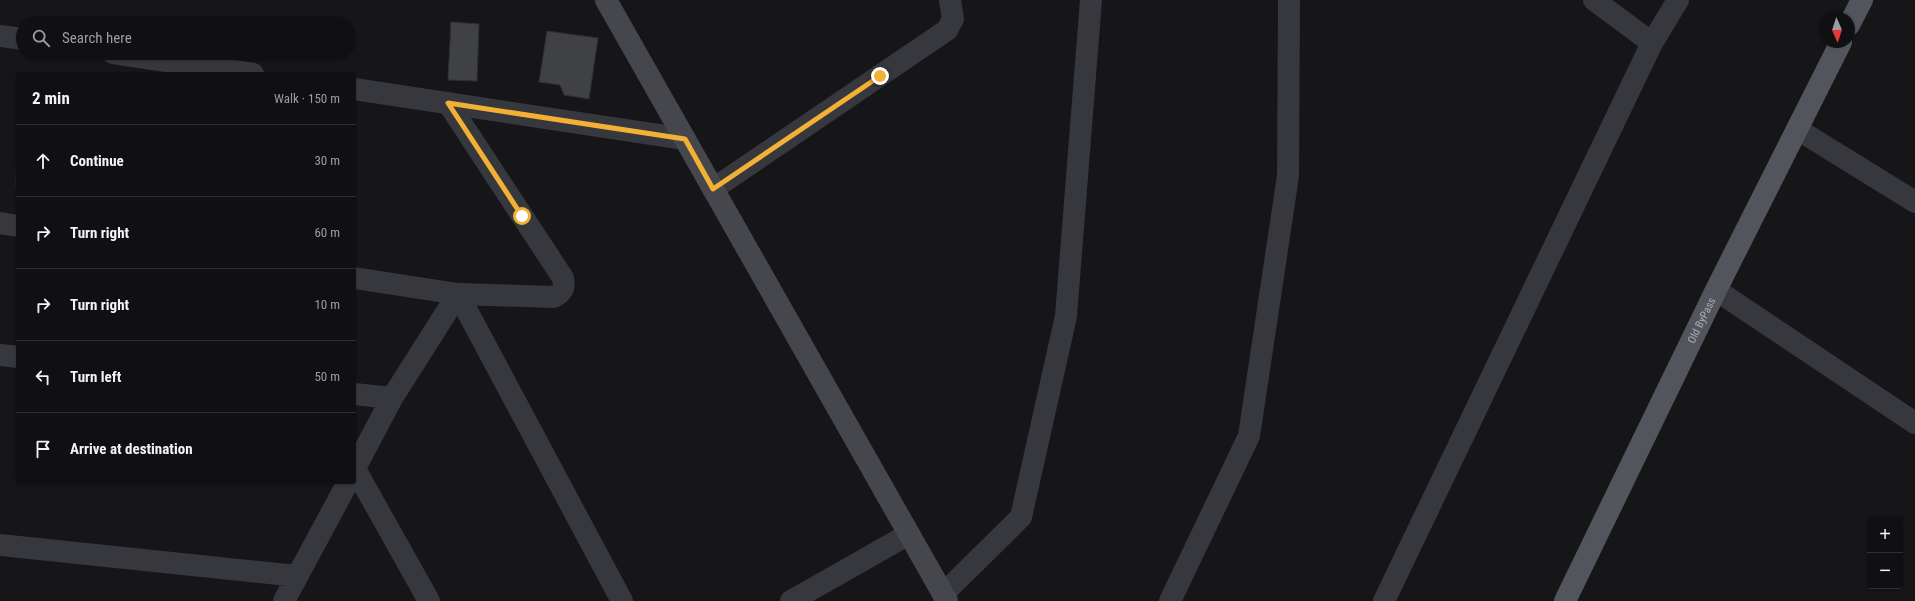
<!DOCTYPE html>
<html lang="en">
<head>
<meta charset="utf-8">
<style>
  body { margin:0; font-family:"Roboto Condensed",sans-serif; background:#1e1e20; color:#f1f3f6 }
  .controls { position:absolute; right:12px; bottom:12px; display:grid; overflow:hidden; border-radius:4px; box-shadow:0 1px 3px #0004 }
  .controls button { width:36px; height:36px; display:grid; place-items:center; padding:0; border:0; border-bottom:1px solid #303032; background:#101012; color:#f1f3f6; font:20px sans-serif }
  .compass { position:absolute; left:1819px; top:12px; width:36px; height:36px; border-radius:50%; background:#101012; box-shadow:0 1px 3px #0004; rotate:177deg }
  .stop { position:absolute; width:12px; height:12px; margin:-9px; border:3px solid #f2b134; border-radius:50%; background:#fff }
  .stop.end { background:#f2b134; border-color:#fff; box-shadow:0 1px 4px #0008 }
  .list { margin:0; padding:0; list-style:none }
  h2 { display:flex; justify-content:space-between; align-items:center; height:52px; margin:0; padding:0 16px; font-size:17px }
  h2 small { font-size:13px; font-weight:400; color:#9c9d9f }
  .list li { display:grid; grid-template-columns:26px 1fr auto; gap:12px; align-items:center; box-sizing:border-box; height:72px; padding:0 16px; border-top:1px solid #303032 }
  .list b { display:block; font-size:15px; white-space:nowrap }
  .list em { font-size:13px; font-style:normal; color:#9c9d9f }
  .icon { flex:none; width:22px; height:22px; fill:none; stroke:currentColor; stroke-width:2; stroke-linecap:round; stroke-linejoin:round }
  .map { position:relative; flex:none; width:1915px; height:601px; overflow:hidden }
  .search { position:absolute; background:#101012; box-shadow:0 1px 3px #0004; left:16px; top:16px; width:340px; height:44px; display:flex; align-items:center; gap:10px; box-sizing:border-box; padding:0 14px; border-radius:22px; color:#9c9d9f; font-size:15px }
  .panel { position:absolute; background:#101012; box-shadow:0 1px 3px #0004; left:16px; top:72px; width:340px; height:412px; border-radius:4px }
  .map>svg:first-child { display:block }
  .building { fill:#404145; stroke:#303034 }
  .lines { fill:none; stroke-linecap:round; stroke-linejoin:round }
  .minor { stroke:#37383d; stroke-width:22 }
  .tertiary { stroke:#37383d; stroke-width:22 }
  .secondary { stroke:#45474d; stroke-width:22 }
  .primary { stroke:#53555c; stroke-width:22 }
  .route { stroke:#f2b134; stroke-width:5 }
  .labels { text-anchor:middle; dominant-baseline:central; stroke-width:4; stroke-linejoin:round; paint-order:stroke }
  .street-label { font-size:11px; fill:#a8adb8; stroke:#111113 }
</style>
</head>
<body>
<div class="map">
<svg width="1915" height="601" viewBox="0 0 1915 601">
  <rect width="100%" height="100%" fill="#161618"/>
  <path class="building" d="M451 22 479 24 477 81 448 80Z
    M547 31 598 38 589 99 564 95 560 85 539 82Z
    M17 139H18V187H16Z"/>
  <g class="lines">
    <path class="minor" d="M1594 0 1652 43 1678 0
      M0 36 23 39
      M113 53 253 74
      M354 89 685 139
      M713 189 947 30 953 19 950 0
      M0 223 18 226
      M354 278 458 294 622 601
      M1716 290 1915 423
      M0 355 18 357
      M354 394 392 398
      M355 469 429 601
      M354 470 392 398 458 294 554 297C563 292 565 288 563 278L448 103
      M0 545 297 576
      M943 594 1021 517 1066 316 1091 0
      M284 601 348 482
      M791 601 909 534
      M1170 601 1249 436 1288 176 1289 0
      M1384 601 1652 43"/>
    <path class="tertiary" d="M1797 129 1915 202"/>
    <path class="secondary" d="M606 0 947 601"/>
    <g class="primary">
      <path d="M1849 25 1862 0"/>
      <path id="s1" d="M1565 601 1716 290 1841 42"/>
    </g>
  </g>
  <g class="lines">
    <path class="route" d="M522 216 448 103 685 139 713 189 880 76"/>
  </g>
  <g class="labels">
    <g class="street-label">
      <text stroke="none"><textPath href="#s1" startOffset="312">Old ByPass</textPath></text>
    </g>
  </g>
</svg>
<div class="controls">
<button>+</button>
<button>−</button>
</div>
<svg class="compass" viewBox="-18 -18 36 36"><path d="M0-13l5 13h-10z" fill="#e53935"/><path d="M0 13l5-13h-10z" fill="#9c9d9f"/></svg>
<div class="stop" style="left:522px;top:216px"></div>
<div class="stop end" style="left:880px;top:76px"></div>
<div class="search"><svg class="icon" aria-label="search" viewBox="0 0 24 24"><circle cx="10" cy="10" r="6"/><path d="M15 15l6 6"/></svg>Search here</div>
<section class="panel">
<h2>2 min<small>Walk · 150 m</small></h2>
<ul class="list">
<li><svg class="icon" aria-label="ahead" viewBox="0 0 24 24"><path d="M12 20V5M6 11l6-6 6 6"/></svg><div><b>Continue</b></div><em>30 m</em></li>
<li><svg class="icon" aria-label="right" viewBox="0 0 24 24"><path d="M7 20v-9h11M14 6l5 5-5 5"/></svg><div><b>Turn right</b></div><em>60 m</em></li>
<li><svg class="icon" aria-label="right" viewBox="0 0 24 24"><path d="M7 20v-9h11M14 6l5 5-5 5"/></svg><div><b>Turn right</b></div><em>10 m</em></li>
<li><svg class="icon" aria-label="left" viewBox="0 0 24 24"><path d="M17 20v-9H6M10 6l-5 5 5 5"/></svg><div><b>Turn left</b></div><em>50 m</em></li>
<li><svg class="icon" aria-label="arrive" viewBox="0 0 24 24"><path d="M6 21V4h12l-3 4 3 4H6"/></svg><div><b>Arrive at destination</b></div></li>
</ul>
</section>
</div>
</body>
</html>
